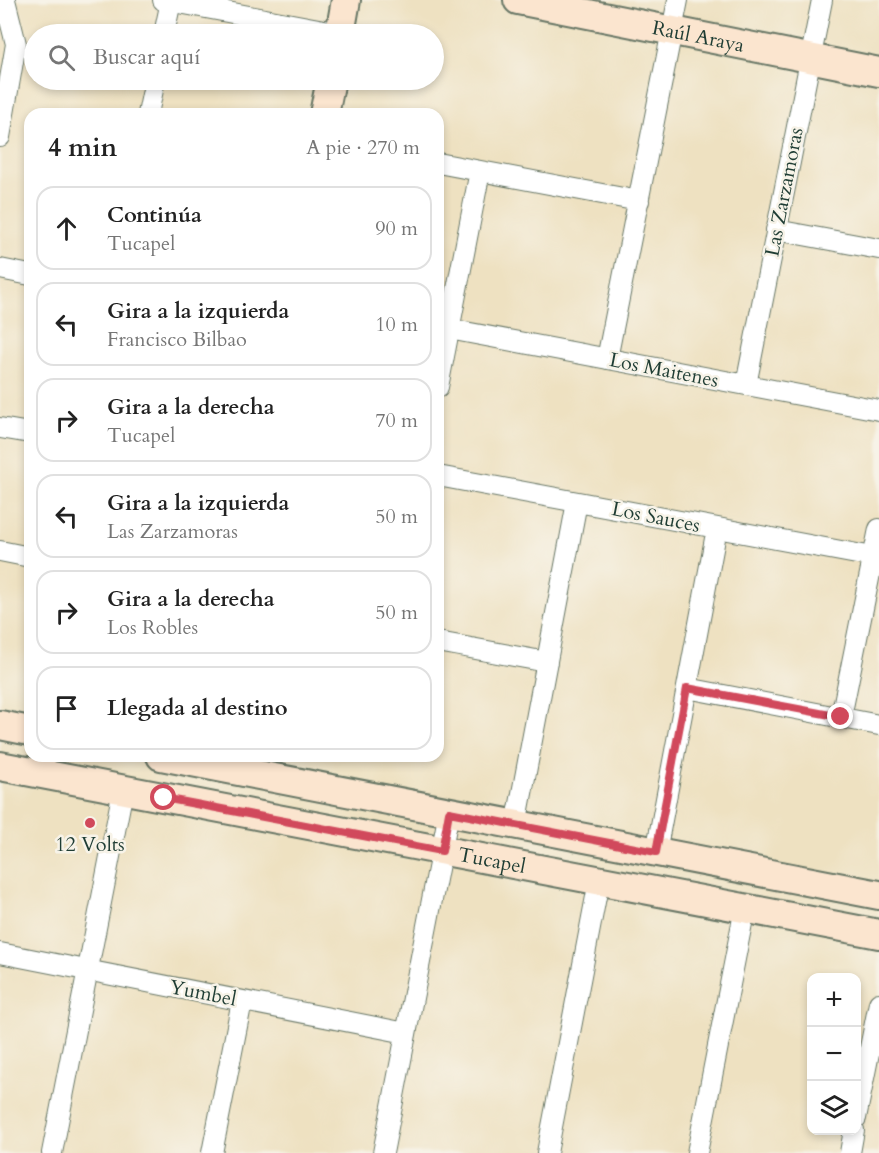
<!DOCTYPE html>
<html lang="es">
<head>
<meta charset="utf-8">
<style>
  body { margin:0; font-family:Cardo,serif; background:#f6f6f6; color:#222 }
  .controls { position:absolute; right:18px; bottom:18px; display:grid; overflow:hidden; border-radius:12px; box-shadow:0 3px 9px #0003 }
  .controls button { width:54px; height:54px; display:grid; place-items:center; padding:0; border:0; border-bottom:2px solid #e0e0e0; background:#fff; color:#222; font:30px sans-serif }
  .stop { position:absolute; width:18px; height:18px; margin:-14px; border:4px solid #d1495b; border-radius:50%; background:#fff }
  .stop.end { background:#d1495b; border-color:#fff; box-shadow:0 2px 6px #0008 }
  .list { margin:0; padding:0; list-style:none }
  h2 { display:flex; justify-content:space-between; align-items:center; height:78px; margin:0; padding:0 24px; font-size:26px }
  h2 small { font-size:20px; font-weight:400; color:#767676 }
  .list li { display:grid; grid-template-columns:39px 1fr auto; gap:18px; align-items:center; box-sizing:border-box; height:84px; margin:0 12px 12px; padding:0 12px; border:2px solid #e0e0e0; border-radius:18px }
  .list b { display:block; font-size:22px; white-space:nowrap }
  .list p { margin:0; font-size:20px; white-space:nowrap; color:#767676 }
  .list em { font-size:20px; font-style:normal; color:#767676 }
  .icon { flex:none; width:33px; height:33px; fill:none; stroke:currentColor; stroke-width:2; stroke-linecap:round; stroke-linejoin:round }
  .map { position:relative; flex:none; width:879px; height:1153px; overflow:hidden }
  .search { position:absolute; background:#fff; box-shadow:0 3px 9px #0003; left:24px; top:24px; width:420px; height:66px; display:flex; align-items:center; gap:15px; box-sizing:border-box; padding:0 21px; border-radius:33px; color:#767676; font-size:22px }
  .panel { position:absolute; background:#fff; box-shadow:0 3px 9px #0003; left:24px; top:108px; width:420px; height:654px; border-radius:18px }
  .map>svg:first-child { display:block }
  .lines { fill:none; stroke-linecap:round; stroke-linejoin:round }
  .street-casing { stroke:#677665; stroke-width:22 }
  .secondary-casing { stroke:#677665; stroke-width:32 }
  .street { stroke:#fff; stroke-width:20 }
  .secondary { stroke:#fbe5cf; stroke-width:28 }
  .route { stroke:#d1495b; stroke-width:8 }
  .poi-dot { fill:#d1495b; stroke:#f7f3e8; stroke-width:2 }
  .labels { text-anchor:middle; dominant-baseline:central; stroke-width:5; stroke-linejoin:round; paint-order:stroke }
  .street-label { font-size:20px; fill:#1f3d34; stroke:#f7f3e8 }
  .poi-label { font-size:20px; fill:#1f3d34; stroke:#f7f3e8 }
</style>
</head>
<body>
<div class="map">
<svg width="879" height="1153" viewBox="0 0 879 1153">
  <rect width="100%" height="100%" fill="#f7f3e8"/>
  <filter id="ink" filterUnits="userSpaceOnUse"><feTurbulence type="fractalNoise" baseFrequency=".0167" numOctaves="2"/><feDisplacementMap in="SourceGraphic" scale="12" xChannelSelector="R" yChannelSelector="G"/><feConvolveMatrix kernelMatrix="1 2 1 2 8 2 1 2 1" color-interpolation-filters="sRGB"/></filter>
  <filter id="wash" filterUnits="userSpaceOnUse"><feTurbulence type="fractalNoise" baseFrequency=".008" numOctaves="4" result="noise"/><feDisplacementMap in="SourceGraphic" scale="24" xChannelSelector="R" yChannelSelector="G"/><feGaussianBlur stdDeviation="1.35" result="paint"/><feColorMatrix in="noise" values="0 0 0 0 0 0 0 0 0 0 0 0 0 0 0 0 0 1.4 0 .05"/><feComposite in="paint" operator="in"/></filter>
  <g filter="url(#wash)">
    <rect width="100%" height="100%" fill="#eee1c1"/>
  </g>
  <g filter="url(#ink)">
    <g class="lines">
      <g class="street-casing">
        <path id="street" d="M163 0 340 33
          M164 34 171 1
          M148 114 155 80
          M0 137 16 44 5 0
          M438 163 639 201
          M776 230 879 249
          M0 269 30 275
          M449 329 879 410
          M607 359 678 0
          M746 385 822 0
          M438 387 480 171
          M0 428 30 433
          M438 476 873 557
          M0 551 30 557
          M438 642 547 662
          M687 688 879 725
          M841 717 879 529
          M516 825 577 502
          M656 852 717 528
          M0 953 406 1033
          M856 1118 879 1003
          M52 1153 123 790
          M212 1153 242 1001
          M383 1153 449 812
          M547 1153 599 881
          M697 1153 745 908
          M850 1153 854 1130"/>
      </g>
      <g class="secondary-casing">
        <g id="secondary">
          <path id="s1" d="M518 0 879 72"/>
          <path d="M340 34 346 0"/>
          <path d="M324 114 331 80"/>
          <path d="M0 725 30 731"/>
          <path d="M161 756 879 895"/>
          <path id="s2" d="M0 766 879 934"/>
        </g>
      </g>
      <use href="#street" class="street"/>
      <use href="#secondary" class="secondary"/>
    </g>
  </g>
  <g class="lines" filter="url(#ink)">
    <path class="route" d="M164 798 442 851 449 812 656 852 687 688 841 717"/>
  </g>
  <circle class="poi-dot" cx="90" cy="823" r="6"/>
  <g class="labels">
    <g class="street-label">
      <text stroke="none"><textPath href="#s1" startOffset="184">Raúl Araya</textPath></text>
      <text transform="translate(784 192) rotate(-79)">Las Zarzamoras</text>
      <text transform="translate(664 370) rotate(11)">Los Maitenes</text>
      <text transform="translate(656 517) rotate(11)">Los Sauces</text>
      <text stroke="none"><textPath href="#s2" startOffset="501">Tucapel</textPath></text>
      <text transform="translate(203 993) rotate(11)">Yumbel</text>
    </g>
    <g class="poi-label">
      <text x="90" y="844">12 Volts</text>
    </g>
  </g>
</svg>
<div class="controls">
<button>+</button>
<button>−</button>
<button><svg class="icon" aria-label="layers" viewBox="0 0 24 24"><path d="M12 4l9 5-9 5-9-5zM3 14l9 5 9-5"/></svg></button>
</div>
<div class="stop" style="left:164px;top:798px"></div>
<div class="stop end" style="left:841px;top:717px"></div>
<div class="search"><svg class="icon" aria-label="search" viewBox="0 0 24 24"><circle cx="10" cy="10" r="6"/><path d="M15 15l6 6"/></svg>Buscar aquí</div>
<section class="panel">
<h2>4 min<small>A pie · 270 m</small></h2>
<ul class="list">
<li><svg class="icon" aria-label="ahead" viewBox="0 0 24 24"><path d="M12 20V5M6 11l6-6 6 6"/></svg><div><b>Continúa</b><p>Tucapel</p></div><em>90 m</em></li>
<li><svg class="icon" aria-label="left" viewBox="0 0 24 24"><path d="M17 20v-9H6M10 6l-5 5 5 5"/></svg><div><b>Gira a la izquierda</b><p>Francisco Bilbao</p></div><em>10 m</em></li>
<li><svg class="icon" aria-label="right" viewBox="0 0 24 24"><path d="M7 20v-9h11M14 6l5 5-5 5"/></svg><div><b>Gira a la derecha</b><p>Tucapel</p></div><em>70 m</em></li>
<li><svg class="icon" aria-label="left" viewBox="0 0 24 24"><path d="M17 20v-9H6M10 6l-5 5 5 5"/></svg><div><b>Gira a la izquierda</b><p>Las Zarzamoras</p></div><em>50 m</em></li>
<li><svg class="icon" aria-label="right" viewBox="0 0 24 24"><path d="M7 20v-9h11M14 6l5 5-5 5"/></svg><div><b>Gira a la derecha</b><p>Los Robles</p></div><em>50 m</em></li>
<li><svg class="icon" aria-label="arrive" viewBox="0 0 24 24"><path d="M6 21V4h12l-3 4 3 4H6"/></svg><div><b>Llegada al destino</b></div></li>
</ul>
</section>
</div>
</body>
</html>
